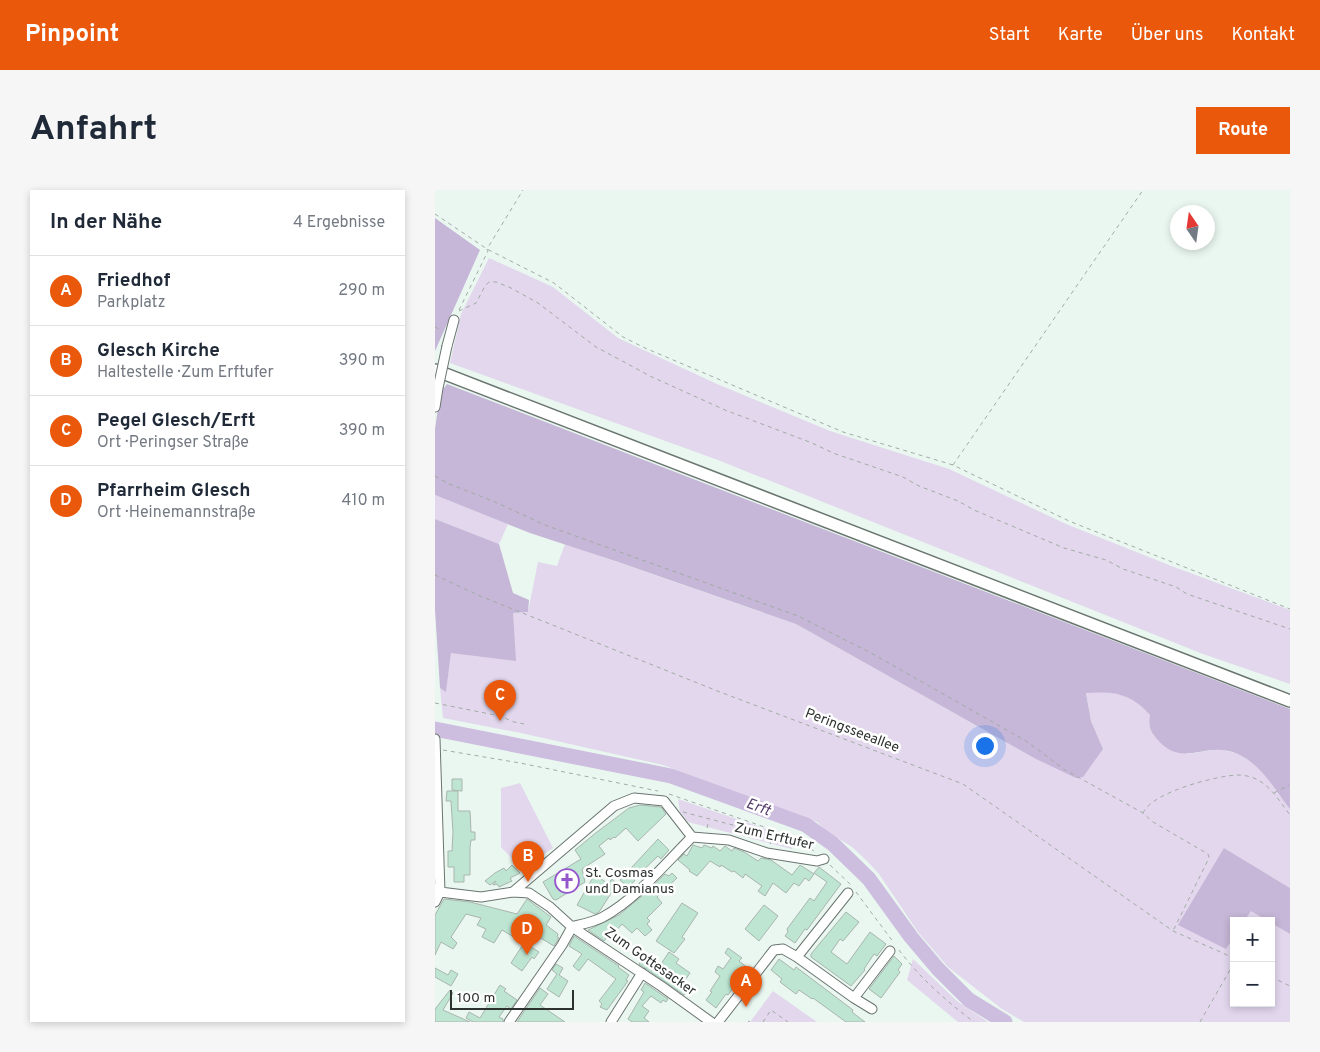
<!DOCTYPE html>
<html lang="de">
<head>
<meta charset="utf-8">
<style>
  body { margin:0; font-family:Overpass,sans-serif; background:#f6f6f7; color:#1f2937 }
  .controls { position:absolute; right:15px; bottom:15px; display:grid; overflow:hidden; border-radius:0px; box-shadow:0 2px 8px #0003 }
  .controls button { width:45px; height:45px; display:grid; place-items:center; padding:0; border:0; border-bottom:1px solid #e0e1e3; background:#fff; color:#1f2937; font:25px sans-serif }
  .compass { position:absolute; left:735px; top:15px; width:45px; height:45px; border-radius:50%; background:#fff; box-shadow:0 2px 8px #0003; rotate:347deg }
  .scale { position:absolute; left:15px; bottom:12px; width:124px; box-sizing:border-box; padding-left:5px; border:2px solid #2d322f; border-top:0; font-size:14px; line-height:18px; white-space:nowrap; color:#2d322f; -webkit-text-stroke:4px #fff; paint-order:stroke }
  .you { position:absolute; left:549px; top:555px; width:18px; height:18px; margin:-12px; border:4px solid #fff; border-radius:50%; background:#1a73e8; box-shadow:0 0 0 8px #1a73e833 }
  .badge { display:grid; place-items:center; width:32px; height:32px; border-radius:50%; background:#ea580c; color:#fff; font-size:16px; font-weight:700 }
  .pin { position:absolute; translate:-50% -41px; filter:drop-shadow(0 1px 2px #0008) }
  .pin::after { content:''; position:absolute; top:26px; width:18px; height:15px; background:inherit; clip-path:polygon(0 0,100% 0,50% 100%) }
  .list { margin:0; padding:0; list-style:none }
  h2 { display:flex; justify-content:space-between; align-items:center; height:65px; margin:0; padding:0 20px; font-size:21px }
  h2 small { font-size:16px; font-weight:400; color:#747a83 }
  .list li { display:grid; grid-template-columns:32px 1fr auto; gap:15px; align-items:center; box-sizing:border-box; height:70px; padding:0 20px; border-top:1px solid #e0e1e3 }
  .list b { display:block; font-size:19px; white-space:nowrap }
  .list p { margin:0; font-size:16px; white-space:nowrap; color:#747a83 }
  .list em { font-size:16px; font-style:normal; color:#747a83 }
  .map { position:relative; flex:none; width:855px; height:832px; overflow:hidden; border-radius:0px }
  header { display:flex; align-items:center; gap:30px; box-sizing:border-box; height:70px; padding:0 25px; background:#ea580c; color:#fff }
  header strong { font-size:24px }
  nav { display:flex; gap:28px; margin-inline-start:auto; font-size:18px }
  .intro { display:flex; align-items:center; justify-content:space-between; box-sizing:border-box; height:120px; padding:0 30px }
  h1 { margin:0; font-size:35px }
  .button { padding:12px 22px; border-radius:0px; background:#ea580c; color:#fff; font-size:18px; font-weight:700 }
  main { display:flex; gap:30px; padding:0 30px }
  aside { flex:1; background:#fff; border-radius:0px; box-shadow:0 2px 8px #0003 }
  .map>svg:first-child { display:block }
  .green { fill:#e2d7ed }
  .forest { fill:#c6b6d7 }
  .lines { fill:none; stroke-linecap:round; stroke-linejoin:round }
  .river { stroke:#cdbddf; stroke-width:15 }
  .building { fill:#bde5d1; stroke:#a9b5af }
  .street-casing { stroke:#6a7570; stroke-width:11 }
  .secondary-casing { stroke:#6a7570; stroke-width:14 }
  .path { stroke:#a1aba5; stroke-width:1; stroke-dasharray:4 4; stroke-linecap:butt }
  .street { stroke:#fff; stroke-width:9 }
  .secondary { stroke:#fff; stroke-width:11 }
  .street-bridge-casing { stroke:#6a7570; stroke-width:11; stroke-linecap:butt }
  .street-bridge { stroke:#fff; stroke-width:9 }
  .labels { text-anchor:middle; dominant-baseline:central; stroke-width:5; stroke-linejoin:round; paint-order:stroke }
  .street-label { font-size:14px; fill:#2d322f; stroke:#fff }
  .poi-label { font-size:14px; fill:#2d322f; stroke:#fff; text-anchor:start }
  .water-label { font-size:15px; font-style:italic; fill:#563e6c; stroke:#fff }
</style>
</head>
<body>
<header>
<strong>Pinpoint</strong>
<nav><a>Start</a><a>Karte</a><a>Über uns</a><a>Kontakt</a></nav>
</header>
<div class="intro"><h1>Anfahrt</h1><a class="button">Route</a></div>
<main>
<aside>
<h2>In der Nähe<small>4 Ergebnisse</small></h2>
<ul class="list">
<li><span class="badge">A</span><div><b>Friedhof</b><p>Parkplatz</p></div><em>290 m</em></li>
<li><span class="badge">B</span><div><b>Glesch Kirche</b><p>Haltestelle · Zum Erftufer</p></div><em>390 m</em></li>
<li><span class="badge">C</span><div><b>Pegel Glesch/Erft</b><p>Ort · Peringser Straße</p></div><em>390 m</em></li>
<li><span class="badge">D</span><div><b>Pfarrheim Glesch</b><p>Ort · Heinemannstraße</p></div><em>410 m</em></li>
</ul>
</aside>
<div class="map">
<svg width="855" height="832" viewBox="0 0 855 832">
  <rect width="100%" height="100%" fill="#eaf7f0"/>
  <path class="green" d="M54 68 118 97 183 148 282 194 395 241 514 279 631 334 739 377 855 420V494L768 464 283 270 15 173 26 124Z
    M0 305 73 334 64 354 0 329Z
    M130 354 361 434 599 568 668 559 656 531 651 502C678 501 696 503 715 525L714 534 719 546 753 564 784 559 804 564 823 576 855 619V698L789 658 791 759 799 747V813H836V733L855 744V832H589L567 819 513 777 483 742 444 684 432 671 417 657 390 640 382 632 228 575 86 543 8 528 5 498 11 501 16 463 78 435V423L93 422 103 372 122 376Z
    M85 593 118 658 87 679 66 657V598Z
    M243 609 337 641 360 651 357 659 253 632 245 622Z
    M816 720 833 731H809Z
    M478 769 522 811 553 832H523L472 790Z
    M338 801 382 832H315Z"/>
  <path class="forest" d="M0 28 45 60 0 161Z
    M12 194 855 519V619C839 599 827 575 803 564 770 549 748 580 722 549 715 542 713 534 715 525 696 503 678 501 651 503L656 531 668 559 648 587 641 588 599 568 361 434 180 371 95 343 0 305V239L5 204Z
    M0 329 64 354 78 403 94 410 93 422 78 423 81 471 16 463 11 502 5 498 0 420Z
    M789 658 855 698V744L836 733V731H833L816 721 809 731H799V747L791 759 743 735Z"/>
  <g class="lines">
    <path class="river" d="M0 539 236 586 371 635 398 654 434 689 476 747 503 779 534 810 570 832"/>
  </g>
  <path class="building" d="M17 589H27V601L17 600Z
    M12 601H23V621H35L36 642H40V650H36L35 657V685H29V692H19V677H13V661H17L18 642 16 611H11Z
    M205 615 226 617 231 624 203 651 191 638 180 648 179 647 175 650 174 648 164 656 170 664 147 679 150 692 121 710 118 709 108 692 146 669 140 660 162 642 194 618Z
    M223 649 234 660 226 669 223 666 199 689 200 690 194 698 185 690Z
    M258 655 267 658 269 655 277 658 278 656 285 661 290 656 297 661 299 658 309 662 323 671 326 668 336 670 357 685 365 675 379 684 374 691 370 688 364 696 359 693 351 703 338 693 330 706 323 701 327 696 310 684 308 688 299 681 297 682 286 675 285 677 275 671 262 686 254 681 255 680 243 670 249 664 252 666Z
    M77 675 85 683 75 688 77 691 64 697 62 694 58 695 61 691 55 695 50 691 60 683 69 678 71 681Z
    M384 677 406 694 372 740 370 739 360 753 350 746 353 742 352 739 375 708 379 711 392 692 379 683Z
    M237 683 242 688 222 707 227 713 212 728 215 731 212 734 217 740 210 746 202 738 197 743 187 734 178 744 176 742 169 751 153 740 184 725 208 705 230 684 234 686Z
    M160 684 173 694 177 689 182 694 164 722 160 724 142 715Z
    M9 709 35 712 82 724 92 709 116 727 111 735 123 744 122 747 124 748 119 756 104 747 96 757 104 762 99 769 97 767 87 781 76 773 89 753 67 740 59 753 47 747 51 739 42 735 46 728 31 724 16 747 22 753 18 759 6 752 0 765V725Z
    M247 713 263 723 247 747 250 749 239 763 221 751Z
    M329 715 343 726 324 751 310 739Z
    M411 722 424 732 408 751 405 749 396 762 412 774 435 742 451 754 442 766 439 764 429 779 430 780 416 796 376 767V764Z
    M139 746 184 776 183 777 194 785 191 790 193 791 172 820 165 817 167 814 164 811 181 789 153 769 144 781 138 776 147 764 134 756Z
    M293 758 307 768 304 771 313 778 293 805 291 804 281 818 271 810 277 802 275 801 285 786 280 782 283 776 288 779 296 768 290 763Z
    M234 762 244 769 241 773 255 783 248 793 253 799 249 805 204 774 209 767 224 777Z
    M459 766 467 774 463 780 465 782 446 808 434 799Z
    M344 769 359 780 361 777 418 820 417 822 430 832H411L378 808 377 809 364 800 361 804 345 792 347 789 336 780Z
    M121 774 128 778 124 785 133 791 124 807 112 799 122 784 117 780Z
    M0 778 13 785 16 780 23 784 16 796 0 787Z
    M210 793 233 809 231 812 228 810 226 813 216 806 207 816 214 821 209 828 214 832H197L193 829 209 802 206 800Z
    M65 795 71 799 69 801 82 810 76 819 72 816 64 827 68 829V832H38L31 828 34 822 45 828Z
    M105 798 113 804 105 815 130 832H82Z
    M15 800 18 803 8 820 35 832H0V819Z"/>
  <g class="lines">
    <g class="street-casing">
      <path id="street" d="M12 156 19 130
        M0 217 3 198
        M0 549 5 702 0 712
        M0 699 5 702 46 707 78 702 179 616 199 608 229 611 257 647 294 650 332 663 382 671 389 669
        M78 702 94 703 115 717 137 737 226 796 276 832
        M139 736C148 734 159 732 168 727 201 709 230 674 257 647
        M362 767 413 703
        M419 808 455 761
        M74 832 127 755 137 737
        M176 832 207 783
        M283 832 339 760 348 759 362 767 419 808 437 819"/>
    </g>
    <g class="secondary-casing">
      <path id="secondary" d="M0 180 855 511"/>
    </g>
    <path class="path" d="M0 24 52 59 119 93 188 147 210 158 408 242 518 275 634 331 855 419
      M24 120 53 61 52 59 88 0
      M24 121 41 113 50 96 54 92H61L76 98 103 113 161 157 217 187 290 220 377 253 398 263 468 287 484 296 523 311 539 320 629 358 671 370 688 379 741 397 752 404 855 439
      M0 137 6 140
      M518 275 708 0
      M0 286 14 294 58 311 110 335 363 426 436 463 591 551 630 580 708 623 718 632 773 664 774 668 738 741
      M0 385 45 406 285 502 528 594 738 741 799 768
      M0 513 65 526 79 532 89 534
      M8 560 85 573 223 601
      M839 603 854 595
      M234 604 338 640 362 651 379 661
      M248 622 313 639 338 648
      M708 623C717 602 781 586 802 585 808 585 815 586 821 589 836 596 845 612 855 625
      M272 638 274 630
      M335 654 341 642
      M395 675 416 695
      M421 702 459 753
      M464 760C485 788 511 811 539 832
      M836 787 855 796
      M313 831 315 832
      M328 832 336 820 353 832
      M765 832 799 773"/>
    <use href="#street" class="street"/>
    <use href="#secondary" class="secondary"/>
    <g class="street-bridge-casing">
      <path id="street-bridge" d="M3 198 12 156"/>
    </g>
    <use href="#street-bridge" class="street-bridge"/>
  </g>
  <defs>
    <g id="church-ring" transform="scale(1.25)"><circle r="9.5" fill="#fff" stroke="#9656cb" stroke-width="1.5"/><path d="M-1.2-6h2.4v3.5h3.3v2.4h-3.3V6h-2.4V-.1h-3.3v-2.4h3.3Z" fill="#9656cb"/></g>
  </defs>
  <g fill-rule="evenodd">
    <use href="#church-ring" x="132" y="691"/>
  </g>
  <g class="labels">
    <g class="street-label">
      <text transform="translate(417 541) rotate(21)">Peringsseeallee</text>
      <text transform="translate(339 647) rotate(13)">Zum Erftufer</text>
      <text transform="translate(215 772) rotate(35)">Zum Gottesacker</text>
    </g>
    <g class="poi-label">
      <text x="150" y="683">St. Cosmas<tspan x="150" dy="16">und Damianus</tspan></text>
    </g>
    <g class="water-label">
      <text transform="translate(323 618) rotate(20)">Erft</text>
    </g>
  </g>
</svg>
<div class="controls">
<button>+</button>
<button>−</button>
</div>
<svg class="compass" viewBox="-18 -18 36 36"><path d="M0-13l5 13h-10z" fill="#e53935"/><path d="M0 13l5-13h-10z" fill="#747a83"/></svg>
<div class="scale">100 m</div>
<div class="you"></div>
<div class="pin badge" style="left:311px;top:817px">A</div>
<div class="pin badge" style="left:93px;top:692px">B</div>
<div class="pin badge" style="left:65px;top:531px">C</div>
<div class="pin badge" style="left:92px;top:765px">D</div>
</div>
</main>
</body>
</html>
